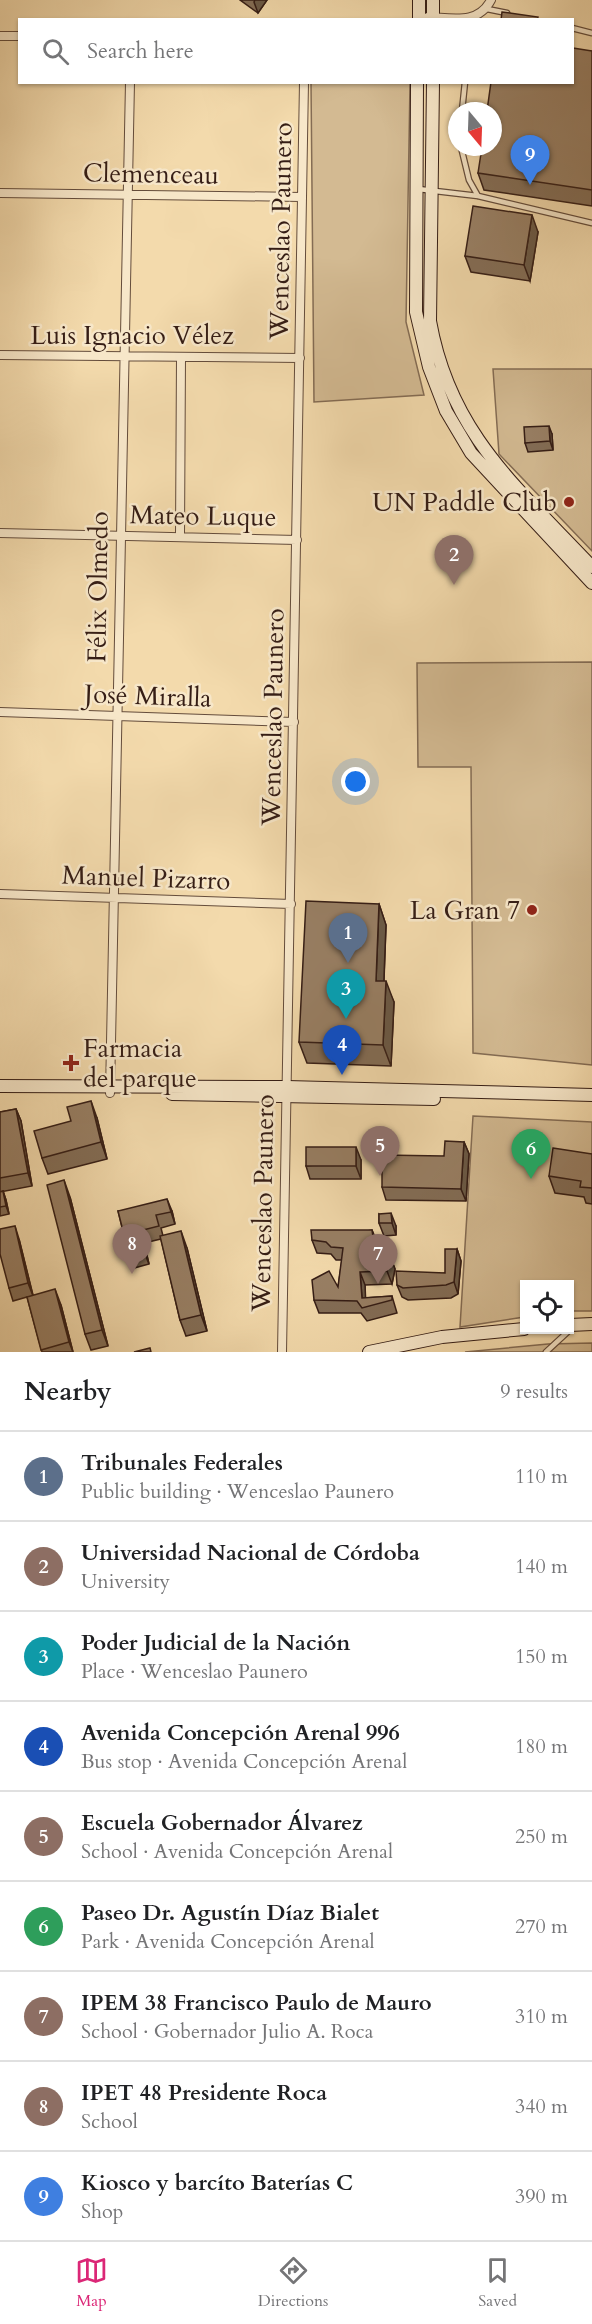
<!DOCTYPE html>
<html lang="en">
<head>
<meta charset="utf-8">
<style>
  body { margin:0; font-family:Cardo,serif; background:#f2f2f2; color:#202124 }
  .controls { position:absolute; right:18px; bottom:18px; display:grid; overflow:hidden; border-radius:0px; box-shadow:0 2px 4px #0004 }
  .controls button { width:54px; height:54px; display:grid; place-items:center; padding:0; border:0; border-bottom:2px solid #e0e0e0; background:#fff; color:#202124; font:30px sans-serif }
  .compass { position:absolute; left:448px; top:102px; width:54px; height:54px; border-radius:50%; background:#fff; box-shadow:0 2px 4px #0004; rotate:161deg }
  .you { position:absolute; left:356px; top:782px; width:21px; height:21px; margin:-15px; border:4px solid #fff; border-radius:50%; background:#1a73e8; box-shadow:0 0 0 9px #1a73e833 }
  .badge { display:grid; place-items:center; width:39px; height:39px; border-radius:50%; background:#db2777; color:#fff; font-size:20px; font-weight:700 }
  .pin { position:absolute; translate:-50% -50px; filter:drop-shadow(0 2px 3px #0008) }
  .pin::after { content:''; position:absolute; top:32px; width:21px; height:18px; background:inherit; clip-path:polygon(0 0,100% 0,50% 100%) }
  .list { margin:0; padding:0; list-style:none }
  h2 { display:flex; justify-content:space-between; align-items:center; height:78px; margin:0; padding:0 24px; font-size:26px }
  h2 small { font-size:20px; font-weight:400; color:#757577 }
  .list li { display:grid; grid-template-columns:39px 1fr auto; gap:18px; align-items:center; box-sizing:border-box; height:90px; padding:0 24px; border-top:2px solid #e0e0e0 }
  .list b { display:block; font-size:22px; white-space:nowrap }
  .list p { margin:0; font-size:20px; white-space:nowrap; color:#757577 }
  .list em { font-size:20px; font-style:normal; color:#757577 }
  .icon { flex:none; width:33px; height:33px; fill:none; stroke:currentColor; stroke-width:2; stroke-linecap:round; stroke-linejoin:round }
  .map { position:relative; flex:none; width:592px; height:1352px; overflow:hidden }
  .search { position:absolute; background:#fff; box-shadow:0 2px 4px #0004; left:18px; right:18px; top:18px; height:66px; display:flex; align-items:center; gap:15px; box-sizing:border-box; padding:0 21px; border-radius:0px; color:#757577; font-size:22px }
  .sheet { height:888px; background:#fff }
  nav { display:flex; justify-content:space-around; align-items:center; box-sizing:border-box; height:84px; border-top:2px solid #e0e0e0; background:#fff; font-size:16px; color:#757577 }
  nav a { display:grid; justify-items:center; gap:3px }
  nav .on { color:#db2777 }
  .map>svg:first-child { display:block }
  .green { fill:#d3ba92; stroke:#846c54; stroke-width:1.5 }
  .lines { fill:none; stroke-linecap:round; stroke-linejoin:round }
  .lane-casing { stroke:#644c3b; stroke-width:7 }
  .street-casing { stroke:#644c3b; stroke-width:10 }
  .secondary-casing { stroke:#351d15; stroke-width:14 }
  .lane { stroke:#f7e7c9; stroke-width:4.5 }
  .street { stroke:#f7e7c9; stroke-width:8 }
  .secondary { stroke:#f7e7c9; stroke-width:12 }
  .wall { fill:#836d56; stroke:#351d15; stroke-width:1.5 }
  .shaded-wall { fill:#6a5946; stroke:#351d15; stroke-width:1.5 }
  .building { fill:#987f64; stroke:#351d15; stroke-width:1.5 }
  .poi-dot { fill:#8f2418; stroke:#f7e7c9; stroke-width:2 }
  .labels { text-anchor:middle; dominant-baseline:central; stroke-width:5; stroke-linejoin:round; paint-order:stroke }
  .street-label { font-size:26px; fill:#351d15; stroke:#f7e7c9 }
  .poi-label { font-size:26px; fill:#351d15; stroke:#f7e7c9; text-anchor:end }
</style>
</head>
<body>
<div class="map">
<svg width="592" height="1352" viewBox="0 0 592 1352">
  <rect width="100%" height="100%" fill="#f3daac"/>
  <filter id="stains"><feTurbulence type="fractalNoise" baseFrequency=".00333" numOctaves="4"/><feColorMatrix values="0 0 0 0 .2 0 0 0 0 .09 0 0 0 0 .02 0 0 0 .5 -.17"/></filter>
  <radialGradient id="worn" r=".72"><stop offset=".6" stop-color="#630" stop-opacity="0"/><stop offset="1" stop-color="#630" stop-opacity=".3"/></radialGradient>
  <path class="green" d="M311 83H410L406 322 424 395 314 402Z
    M493 369H592V551L499 454Z
    M592 662V1065L473 1053 471 767H418L417 663Z
    M473 1116 592 1122V1311H570V1284H524V1317L460 1327Z
    M592 1343V1352H465L548 1344Z"/>
  <g class="lines">
    <g class="lane-casing">
      <path id="lane" d="M487 9 507 13
        M572 28 592 33
        M462 111 465 82
        M461 147 469 180 478 196
        M418 189 478 196 592 223
        M546 1352 573 1327"/>
    </g>
    <g class="street-casing">
      <path id="street" d="M428 17C453 18 478 25 491 0
        M0 36H20
        M0 193 302 197
        M0 355 300 358
        M0 533 297 540
        M180 537 181 357
        M0 712 294 722
        M0 894 291 904
        M110 1093 130 82
        M282 1352 304 82"/>
    </g>
    <g class="secondary-casing">
      <path id="secondary" d="M419 20V0
        M433 20V0
        M417 82 416 312 429 367 446 411 471 453 592 583
        M433 82 430 321C450 434 518 488 592 567
        M0 1086 287 1087 592 1095
        M172 1094 434 1099
        M570 1325 592 1324
        M369 1352 442 1337 524 1329"/>
    </g>
    <use href="#lane" class="lane"/>
    <use href="#street" class="street"/>
    <use href="#secondary" class="secondary"/>
  </g>
  <path class="wall" d="M240 0H267L258 13Z
    M592 51V206L484 190 478 173Z
    M538 232 530 281 471 272 465 256Z
    M552 434 553 450 528 452 525 443Z
    M379 904 386 925 384 981 394 1002 391 1066 307 1063 299 1042Z
    M16 1109 21 1121 32 1186 0 1192V1112Z
    M97 1118 107 1159 48 1174 42 1158Z
    M464 1142 469 1154 466 1201 386 1200 382 1187 444 1156Z
    M592 1154V1204L586 1203 584 1197 555 1193 549 1176Z
    M361 1160V1179H310L306 1166Z
    M3 1191 6 1200 9 1214 0 1216V1192Z
    M70 1197 108 1346 91 1350 85 1334Z
    M118 1211H172L175 1224 161 1228 163 1236 187 1248 207 1331 186 1336 180 1320 161 1239 144 1243 149 1264 134 1268 129 1255Z
    M379 1214 396 1226V1235L384 1236 379 1223Z
    M372 1230 377 1246 390 1256 395 1269 392 1284 365 1285V1298L392 1296 397 1313 367 1321 361 1313H319L314 1300 338 1287 342 1260H336L331 1254 317 1253 312 1240Z
    M19 1239 33 1295 61 1305 73 1352H42L27 1297 13 1301 9 1288Z
    M457 1249 461 1261 458 1294 451 1298 408 1300 402 1297 397 1285 445 1273Z"/>
  <path class="shaded-wall" d="M255 0H267L258 13 254 2Z
    M532 215 538 232 530 281 524 265Z
    M549 426 552 434 553 450 550 441Z
    M379 904 386 925 383 1002 376 981Z
    M386 981 394 1002 391 1066 383 1045Z
    M91 1101 97 1118 107 1159 101 1142Z
    M16 1109 21 1121 32 1186 28 1173Z
    M464 1142 469 1154 466 1201 461 1189Z
    M356 1147 361 1160V1179L356 1166Z
    M64 1180 70 1197 108 1346 102 1330Z
    M3 1191 6 1200 9 1214 6 1206Z
    M167 1199 172 1211 175 1224 171 1212Z
    M391 1213 396 1226V1235L392 1223Z
    M15 1226 19 1239 33 1296 28 1283Z
    M372 1230 377 1242 379 1256 374 1244Z
    M139 1231 144 1243 149 1264 144 1252Z
    M181 1231 187 1248 207 1331 201 1315Z
    M457 1249 461 1261 458 1294 454 1282Z
    M390 1256 395 1269 392 1284 387 1271Z
    M360 1272 365 1285 366 1307 362 1298Z
    M55 1289 61 1305 73 1352 69 1342Z"/>
  <path class="building" d="M502 12 538 17 537 20H501Z
    M573 48 592 51V190L478 173 482 147H493V111H487L491 82H573Z
    M473 206 532 215 524 265 465 256Z
    M549 426 550 441 525 443 524 427Z
    M306 901 379 904 376 981H386L383 1045 299 1042Z
    M91 1101 101 1142 42 1158 34 1131 71 1121 67 1107Z
    M16 1109 28 1173 0 1178V1112Z
    M445 1141 464 1142 461 1189 382 1187V1155L444 1156Z
    M306 1147H356V1166H306Z
    M553 1148 592 1154V1188L580 1187 581 1181 549 1176Z
    M64 1180 102 1330 85 1334 47 1185Z
    M3 1191 6 1206 0 1207V1192Z
    M167 1199 171 1212 156 1215 159 1226 139 1231 144 1252 129 1255 118 1211Z
    M391 1213 392 1223H379V1214Z
    M15 1226 28 1283 9 1288 0 1254V1229Z
    M311 1230H372L374 1244 390 1256 387 1271 360 1272 362 1298 392 1296V1300L362 1308 357 1301 314 1300 312 1280 329 1271 338 1287 343 1248 331 1247 326 1242 312 1240Z
    M181 1231 201 1315 180 1320 160 1236Z
    M445 1249H457L454 1282 446 1285 403 1288 397 1285 396 1271 445 1273Z
    M55 1289 69 1342 41 1350 27 1297Z
    M150 1348 151 1352H134Z"/>
  <g class="poi-dot">
    <circle cx="569" cy="502" r="6"/>
    <circle cx="532" cy="910" r="6"/>
    <path d="M68 1054h6v6h6v6h-6v6h-6v-6h-6v-6h6z"/>
  </g>
  <g class="labels">
    <g class="street-label">
      <text transform="translate(151 174) rotate(1)">Clemenceau</text>
      <text transform="translate(281 231) rotate(-89)">Wenceslao Paunero</text>
      <text x="132" y="335">Luis Ignacio Vélez</text>
      <text transform="translate(203 516) rotate(1)">Mateo Luque</text>
      <text transform="translate(98 587) rotate(-89)">Félix Olmedo</text>
      <text transform="translate(148 696) rotate(2)">José Miralla</text>
      <text transform="translate(273 717) rotate(-89)">Wenceslao Paunero</text>
      <text transform="translate(146 878) rotate(2)">Manuel Pizarro</text>
      <text transform="translate(263 1203) rotate(-89)">Wenceslao Paunero</text>
    </g>
    <g class="poi-label">
      <text x="557" y="502">UN Paddle Club</text>
      <text x="520" y="910">La Gran 7</text>
      <text x="83" y="1048" text-anchor="start">Farmacia<tspan x="83" dy="30">del parque</tspan></text>
    </g>
  </g>
  <rect width="100%" height="100%" filter="url(#stains)"/>
  <rect width="100%" height="100%" fill="url(#worn)"/>
</svg>
<div class="controls">
<button><svg class="icon" aria-label="locate" viewBox="0 0 24 24"><circle cx="12" cy="12" r="6"/><path d="M12 2v4M12 18v4M2 12h4M18 12h4"/></svg></button>
</div>
<svg class="compass" viewBox="-18 -18 36 36"><path d="M0-13l5 13h-10z" fill="#e53935"/><path d="M0 13l5-13h-10z" fill="#757577"/></svg>
<div class="you"></div>
<div class="pin badge" style="left:348px;top:963px;background:#5c6f8a">1</div>
<div class="pin badge" style="left:454px;top:585px;background:#8d6e63">2</div>
<div class="pin badge" style="left:346px;top:1019px;background:#0f9aa8">3</div>
<div class="pin badge" style="left:342px;top:1075px;background:#1a4fb4">4</div>
<div class="pin badge" style="left:380px;top:1176px;background:#8d6e63">5</div>
<div class="pin badge" style="left:531px;top:1179px;background:#2e9e5b">6</div>
<div class="pin badge" style="left:378px;top:1284px;background:#8d6e63">7</div>
<div class="pin badge" style="left:132px;top:1274px;background:#8d6e63">8</div>
<div class="pin badge" style="left:530px;top:185px;background:#3f7fe0">9</div>
<div class="search"><svg class="icon" aria-label="search" viewBox="0 0 24 24"><circle cx="10" cy="10" r="6"/><path d="M15 15l6 6"/></svg>Search here</div>
</div>
<section class="sheet">
<h2>Nearby<small>9 results</small></h2>
<ul class="list">
<li><span class="badge" style="background:#5c6f8a">1</span><div><b>Tribunales Federales</b><p>Public building · Wenceslao Paunero</p></div><em>110 m</em></li>
<li><span class="badge" style="background:#8d6e63">2</span><div><b>Universidad Nacional de Córdoba</b><p>University</p></div><em>140 m</em></li>
<li><span class="badge" style="background:#0f9aa8">3</span><div><b>Poder Judicial de la Nación</b><p>Place · Wenceslao Paunero</p></div><em>150 m</em></li>
<li><span class="badge" style="background:#1a4fb4">4</span><div><b>Avenida Concepción Arenal 996</b><p>Bus stop · Avenida Concepción Arenal</p></div><em>180 m</em></li>
<li><span class="badge" style="background:#8d6e63">5</span><div><b>Escuela Gobernador Álvarez</b><p>School · Avenida Concepción Arenal</p></div><em>250 m</em></li>
<li><span class="badge" style="background:#2e9e5b">6</span><div><b>Paseo Dr. Agustín Díaz Bialet</b><p>Park · Avenida Concepción Arenal</p></div><em>270 m</em></li>
<li><span class="badge" style="background:#8d6e63">7</span><div><b>IPEM 38 Francisco Paulo de Mauro</b><p>School · Gobernador Julio A. Roca</p></div><em>310 m</em></li>
<li><span class="badge" style="background:#8d6e63">8</span><div><b>IPET 48 Presidente Roca</b><p>School</p></div><em>340 m</em></li>
<li><span class="badge" style="background:#3f7fe0">9</span><div><b>Kiosco y barcíto Baterías C</b><p>Shop</p></div><em>390 m</em></li>
</ul>
</section>
<nav>
<a class="on"><svg class="icon" aria-label="map" viewBox="0 0 24 24"><path d="M3 6l6-2 6 2 6-2v14l-6 2-6-2-6 2zM9 4v14M15 6v14"/></svg>Map</a>
<a><svg class="icon" aria-label="directions" viewBox="0 0 24 24"><path d="M12 3l9 9-9 9-9-9zM9 14v-3h6M13 9l2 2-2 2"/></svg>Directions</a>
<a><svg class="icon" aria-label="saved" viewBox="0 0 24 24"><path d="M7 4h10v16l-5-4-5 4z"/></svg>Saved</a>
</nav>
</body>
</html>
